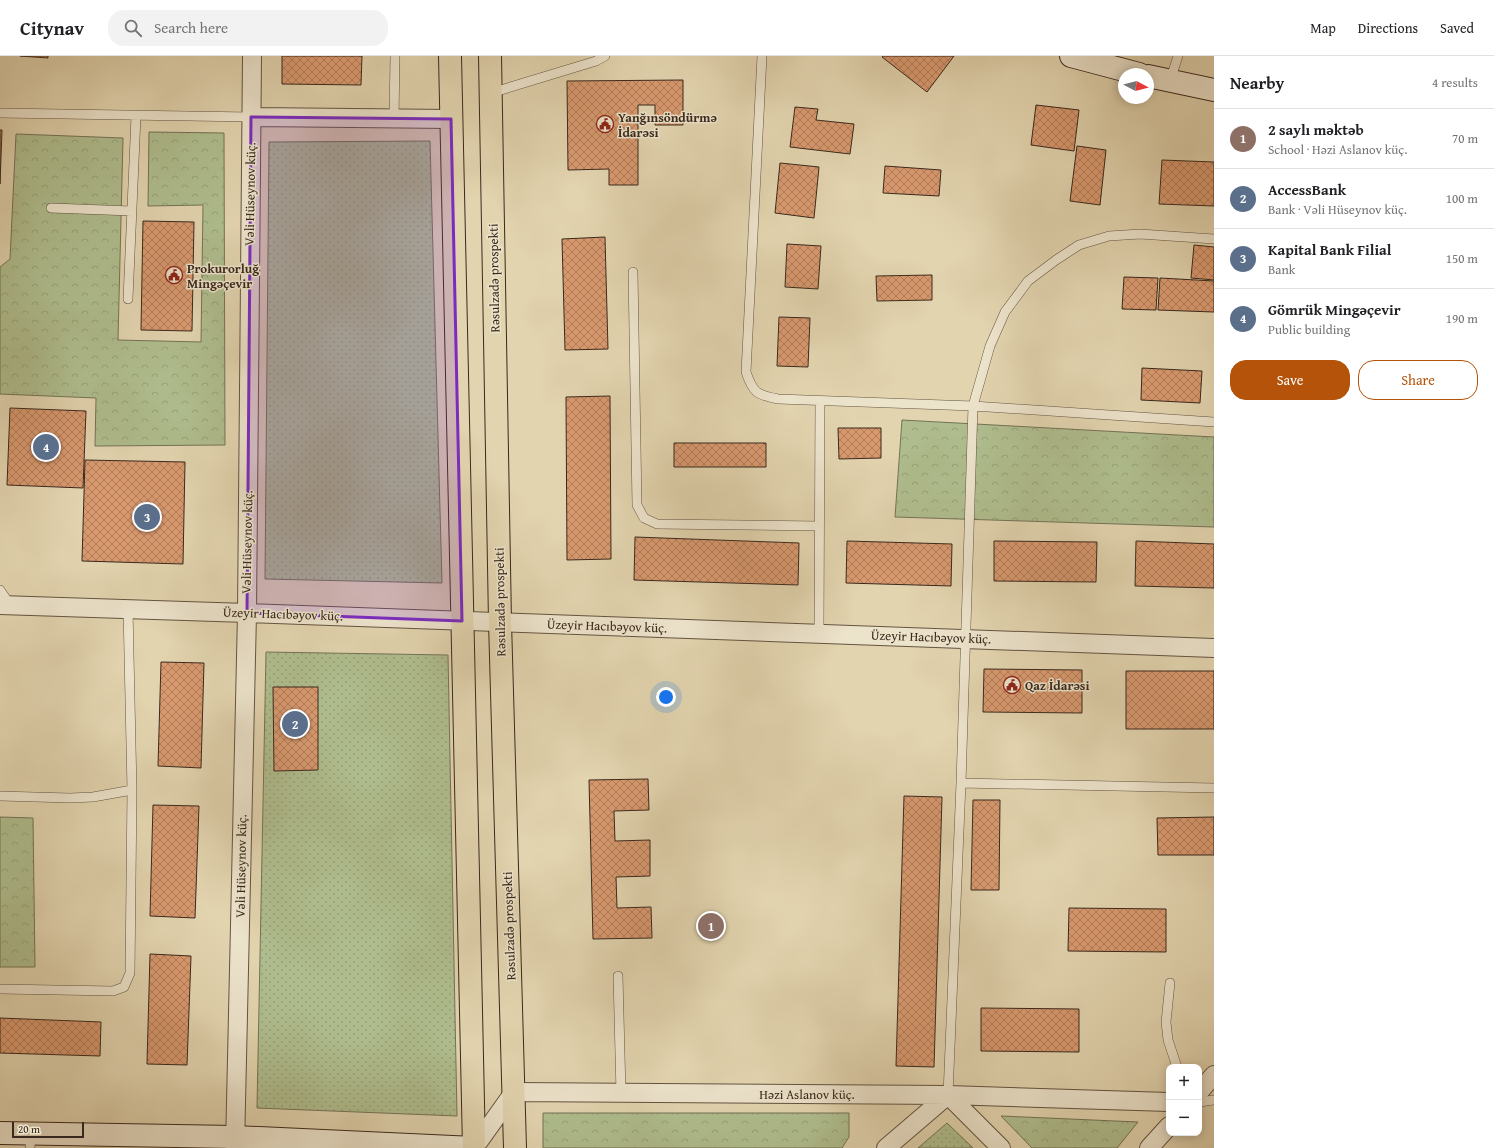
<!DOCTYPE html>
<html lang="en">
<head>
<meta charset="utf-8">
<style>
  body { margin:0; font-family:"Gentium Book Plus",serif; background:#f2f2f2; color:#202124 }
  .controls { position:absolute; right:12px; bottom:12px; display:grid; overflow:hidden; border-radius:8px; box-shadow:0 2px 10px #0003 }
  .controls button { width:36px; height:36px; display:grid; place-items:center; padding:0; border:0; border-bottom:1px solid #e0e0e0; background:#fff; color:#202124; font:20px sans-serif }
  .compass { position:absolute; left:1118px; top:12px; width:36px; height:36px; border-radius:50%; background:#fff; box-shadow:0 2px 10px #0003; rotate:97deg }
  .scale { position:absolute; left:12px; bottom:10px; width:72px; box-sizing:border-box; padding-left:4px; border:2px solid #3a291c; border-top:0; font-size:11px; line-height:14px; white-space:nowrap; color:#3a291c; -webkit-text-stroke:3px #ece3cb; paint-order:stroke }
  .you { position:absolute; left:666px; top:641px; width:14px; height:14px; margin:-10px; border:3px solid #fff; border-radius:50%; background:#1a73e8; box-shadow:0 0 0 6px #1a73e833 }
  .badge { display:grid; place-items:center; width:26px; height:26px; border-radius:50%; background:#b45309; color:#fff; font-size:13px; font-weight:700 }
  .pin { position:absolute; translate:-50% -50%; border:2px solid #fff; box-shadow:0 1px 4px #0006 }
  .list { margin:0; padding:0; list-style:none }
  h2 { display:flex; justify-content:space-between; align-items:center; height:52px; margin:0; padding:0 16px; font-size:17px }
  h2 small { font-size:13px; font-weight:400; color:#757577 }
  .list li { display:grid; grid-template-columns:26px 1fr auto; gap:12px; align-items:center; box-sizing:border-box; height:60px; padding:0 16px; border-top:1px solid #e0e0e0 }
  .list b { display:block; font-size:15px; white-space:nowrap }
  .list p { margin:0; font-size:13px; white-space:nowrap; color:#757577 }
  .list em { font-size:13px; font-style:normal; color:#757577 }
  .actions { display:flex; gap:8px; padding:12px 16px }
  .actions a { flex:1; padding:9px 0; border:1px solid #b45309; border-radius:16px; text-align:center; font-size:14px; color:#b45309 }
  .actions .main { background:#b45309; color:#fff }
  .icon { flex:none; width:22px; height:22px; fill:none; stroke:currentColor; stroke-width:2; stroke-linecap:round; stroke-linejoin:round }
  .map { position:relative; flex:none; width:1214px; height:1092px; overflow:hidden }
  header { display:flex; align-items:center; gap:24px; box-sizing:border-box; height:56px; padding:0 20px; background:#fff; border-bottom:1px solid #e0e0e0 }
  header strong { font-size:19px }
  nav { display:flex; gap:22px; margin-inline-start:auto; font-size:14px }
  .search { width:280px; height:36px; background:#f2f2f2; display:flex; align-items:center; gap:10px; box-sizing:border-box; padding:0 14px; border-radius:16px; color:#757577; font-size:15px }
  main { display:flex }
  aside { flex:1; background:#fff }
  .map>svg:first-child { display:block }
  .grass { fill:url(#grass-dots); stroke:#747355 }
  .forest { fill:url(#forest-crowns); stroke:#747355 }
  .building { fill:url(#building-cross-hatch); stroke:#3a291c }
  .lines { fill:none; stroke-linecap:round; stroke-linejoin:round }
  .lane-casing { stroke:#645441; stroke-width:10 }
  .street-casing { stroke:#645441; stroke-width:20 }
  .secondary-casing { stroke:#3a291c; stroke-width:24 }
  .primary-casing { stroke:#3a291c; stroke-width:24 }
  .lane { stroke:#ece3cb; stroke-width:9 }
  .street { stroke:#ece3cb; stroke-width:18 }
  .secondary { stroke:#ece3cb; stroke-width:22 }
  .primary { stroke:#e2d4af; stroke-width:22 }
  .marked { fill:#7b2cbf; fill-opacity:0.2; stroke:#7b2cbf; stroke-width:3; stroke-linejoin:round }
  .labels { text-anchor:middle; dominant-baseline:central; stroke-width:3; stroke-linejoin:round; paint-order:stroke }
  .poi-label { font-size:13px; font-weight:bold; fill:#3a291c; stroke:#ece3cb; text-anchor:start }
  .street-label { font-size:13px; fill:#3a291c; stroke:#ece3cb }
</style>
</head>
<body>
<header>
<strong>Citynav</strong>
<div class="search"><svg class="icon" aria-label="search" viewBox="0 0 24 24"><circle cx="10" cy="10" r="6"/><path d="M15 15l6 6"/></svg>Search here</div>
<nav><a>Map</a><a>Directions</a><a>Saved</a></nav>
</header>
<main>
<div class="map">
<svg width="1214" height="1092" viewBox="0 0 1214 1092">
  <defs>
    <pattern id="grass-dots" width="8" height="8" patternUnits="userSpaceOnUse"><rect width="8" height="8" fill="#afbd8e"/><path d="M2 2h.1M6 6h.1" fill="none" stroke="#97a27a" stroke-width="1.8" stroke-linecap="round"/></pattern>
    <pattern id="forest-crowns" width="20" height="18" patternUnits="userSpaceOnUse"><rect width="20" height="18" fill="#afbd8e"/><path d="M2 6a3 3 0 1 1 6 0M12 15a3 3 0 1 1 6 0" fill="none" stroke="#97a27a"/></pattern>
    <pattern id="building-cross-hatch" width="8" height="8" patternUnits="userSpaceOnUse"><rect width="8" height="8" fill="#d9996f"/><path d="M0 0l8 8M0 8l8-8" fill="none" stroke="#b17d5a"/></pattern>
  </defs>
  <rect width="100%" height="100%" fill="#e2d4af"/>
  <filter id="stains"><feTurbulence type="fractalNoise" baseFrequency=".005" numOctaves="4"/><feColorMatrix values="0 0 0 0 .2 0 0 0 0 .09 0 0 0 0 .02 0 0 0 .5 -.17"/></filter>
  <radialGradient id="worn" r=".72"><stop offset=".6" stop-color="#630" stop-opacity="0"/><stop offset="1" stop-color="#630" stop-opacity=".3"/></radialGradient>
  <path class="grass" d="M430 85 442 527 265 523 269 86Z
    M266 596 448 599 457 1060 257 1052Z
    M947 1067 973 1092H918Z"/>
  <path class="forest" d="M149 76 224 77 225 389 95 390 96 342 0 338V211L10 203 16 78 123 82 118 284 201 286 203 149 148 150Z
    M902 364 1214 381V471L895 461Z
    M0 761 33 762 35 911H0Z
    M543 1057H849V1081L842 1092H543Z
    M1001 1060 1138 1066 1117 1092H1032Z"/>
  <path class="building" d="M20 0H48V2Z
    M282 0H362L361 29 282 28Z
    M883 0H954L927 36 882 1Z
    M683 24V69H655V49H638V129H609V113L568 114 567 25Z
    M1036 49 1079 54 1074 95 1031 89Z
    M795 51 818 53 816 64 854 68 850 98 790 91Z
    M0 74H2L0 128Z
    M1077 90 1106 94 1100 149 1070 145Z
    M1162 104 1214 106V150L1159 148Z
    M780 107 819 111 814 162 775 157Z
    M885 110 941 114 939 140 883 137Z
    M143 165 194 166 192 275 141 274Z
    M605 181 608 293 565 294 562 183Z
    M787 188 821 190 818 233 785 231Z
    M1194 189 1214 191V224L1191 222Z
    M932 219V244L877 245 876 220Z
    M1124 221 1158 222 1156 254 1122 253Z
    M1160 222 1214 225V256L1158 254Z
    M779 261 810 262 808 311 777 310Z
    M1142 312 1202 315 1200 347 1141 344Z
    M610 340 611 503 567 504 566 341Z
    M10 352 86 355 83 432 7 429Z
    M838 372H881V402L839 403Z
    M674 387H766V411H674Z
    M85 404 185 406 183 508 82 505Z
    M635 481 799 487 798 529 634 524Z
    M847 485 952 488 951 530 846 527Z
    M994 485 1097 486 1096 526 994 525Z
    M1136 485 1214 488V532L1135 530Z
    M161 606 204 607 201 712 158 710Z
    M984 613 1082 614V657L983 656Z
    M1126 615H1214V673H1126Z
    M273 631H318V714L274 715Z
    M648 723 649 754 614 755 615 785 650 784V820L616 821 617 852 651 851 652 882 593 883 589 724Z
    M904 740 942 741 934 1011 896 1010Z
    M973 744H1000L999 834H971Z
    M153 749 199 750 195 862 150 860Z
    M1214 761V799H1158L1157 762Z
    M1069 852 1166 853V896L1068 895Z
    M150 898 191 900 187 1009 147 1008Z
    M981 952 1079 953V996L981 995Z
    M0 962 101 966 100 1000 0 997Z"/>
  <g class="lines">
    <g class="lane-casing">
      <path id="lane" d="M762 0 746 316C753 337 757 339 778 343L973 350 1214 366
        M1170 25 1178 0
        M491 37 596 5 605 0
        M0 57 251 61
        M394 63 395 0
        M51 152 132 155
        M633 216 637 449 644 462 657 468 819 470
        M128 243 136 60
        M0 534 11 550
        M819 577 820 345
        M961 727 1214 732
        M0 740 70 742 93 741 132 734
        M618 920 621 1037
        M1170 927 1166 966 1168 984 1177 1011
        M0 933 113 935 124 931 130 917 132 734 128 553
        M948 1039 961 727 973 350 990 290 1005 256 1028 225 1056 204 1079 189 1109 180 1140 178 1214 183
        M1199 1046 1214 1044
        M30 1092 31 1078"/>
    </g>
    <g class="street-casing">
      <path id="street" d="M251 61 451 63
        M0 549 247 557 1214 592
        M1199 1036 1214 1019
        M235 1092 247 557 252 0
        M474 1092 514 1036 948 1039 1169 1046
        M886 1092 948 1039 1001 1092
        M1149 1092 1169 1070"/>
    </g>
    <g class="secondary-casing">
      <path id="secondary" d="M1071 0 1139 18
        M1148 20 1214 34
        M0 1077 235 1081 474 1092"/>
    </g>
    <g class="primary-casing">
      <path id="primary" d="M450 0 474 1092
        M490 0 500 566 515 1092"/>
    </g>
    <use href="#lane" class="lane"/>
    <use href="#street" class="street"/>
    <use href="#secondary" class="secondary"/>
    <use href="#primary" class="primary"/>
  </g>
  <path class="marked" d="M251 61 451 63 462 565 247 557Z"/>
  <defs>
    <g id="civic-ring" transform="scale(0.9)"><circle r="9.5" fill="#ece3cb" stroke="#8f2418" stroke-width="1.5"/><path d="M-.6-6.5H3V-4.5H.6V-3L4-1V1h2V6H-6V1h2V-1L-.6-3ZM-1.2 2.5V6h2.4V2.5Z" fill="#8f2418"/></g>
  </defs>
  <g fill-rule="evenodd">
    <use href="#civic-ring" x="605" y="68"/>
    <use href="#civic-ring" x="174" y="219"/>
    <use href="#civic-ring" x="1012" y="629"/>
  </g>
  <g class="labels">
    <g class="poi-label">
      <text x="618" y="61">Yanğınsöndürmə<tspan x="618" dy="15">İdarəsi</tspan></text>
      <text x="187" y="212">Prokurorluğ<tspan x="187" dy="15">Mingəçevir</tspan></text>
      <text x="1025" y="629">Qaz İdarəsi</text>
    </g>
    <g class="street-label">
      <text transform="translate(250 138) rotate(-89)">Vəli Hüseynov küç.</text>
      <text transform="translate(494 222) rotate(-91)">Rəsulzadə prospekti</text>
      <text transform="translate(247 486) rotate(-89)">Vəli Hüseynov küç.</text>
      <text transform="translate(500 546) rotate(-91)">Rəsulzadə prospekti</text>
      <text transform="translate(283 558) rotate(2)">Üzeyir Hacıbəyov küç.</text>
      <text transform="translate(607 570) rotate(2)">Üzeyir Hacıbəyov küç.</text>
      <text transform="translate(931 581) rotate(2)">Üzeyir Hacıbəyov küç.</text>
      <text transform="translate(241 810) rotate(-89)">Vəli Hüseynov küç.</text>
      <text transform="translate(509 870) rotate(-92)">Rəsulzadə prospekti</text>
      <text x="807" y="1038">Həzi Aslanov küç.</text>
    </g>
  </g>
  <rect width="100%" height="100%" filter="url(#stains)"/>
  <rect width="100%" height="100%" fill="url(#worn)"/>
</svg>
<div class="controls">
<button>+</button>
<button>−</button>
</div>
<svg class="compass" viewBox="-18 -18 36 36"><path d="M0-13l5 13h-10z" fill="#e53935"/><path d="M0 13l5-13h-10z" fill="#757577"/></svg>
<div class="scale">20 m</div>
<div class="you"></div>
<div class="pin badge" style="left:711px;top:870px;background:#8d6e63">1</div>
<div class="pin badge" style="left:295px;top:668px;background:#5c6f8a">2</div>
<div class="pin badge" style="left:147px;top:461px;background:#5c6f8a">3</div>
<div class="pin badge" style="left:46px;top:391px;background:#5c6f8a">4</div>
</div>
<aside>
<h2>Nearby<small>4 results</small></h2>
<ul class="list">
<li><span class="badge" style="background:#8d6e63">1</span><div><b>2 saylı məktəb</b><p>School · Həzi Aslanov küç.</p></div><em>70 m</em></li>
<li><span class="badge" style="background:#5c6f8a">2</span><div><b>AccessBank</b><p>Bank · Vəli Hüseynov küç.</p></div><em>100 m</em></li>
<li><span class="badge" style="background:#5c6f8a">3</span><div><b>Kapital Bank Filial</b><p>Bank</p></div><em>150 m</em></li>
<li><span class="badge" style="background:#5c6f8a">4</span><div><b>Gömrük Mingəçevir</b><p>Public building</p></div><em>190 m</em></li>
</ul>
<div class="actions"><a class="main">Save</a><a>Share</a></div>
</aside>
</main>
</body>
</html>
